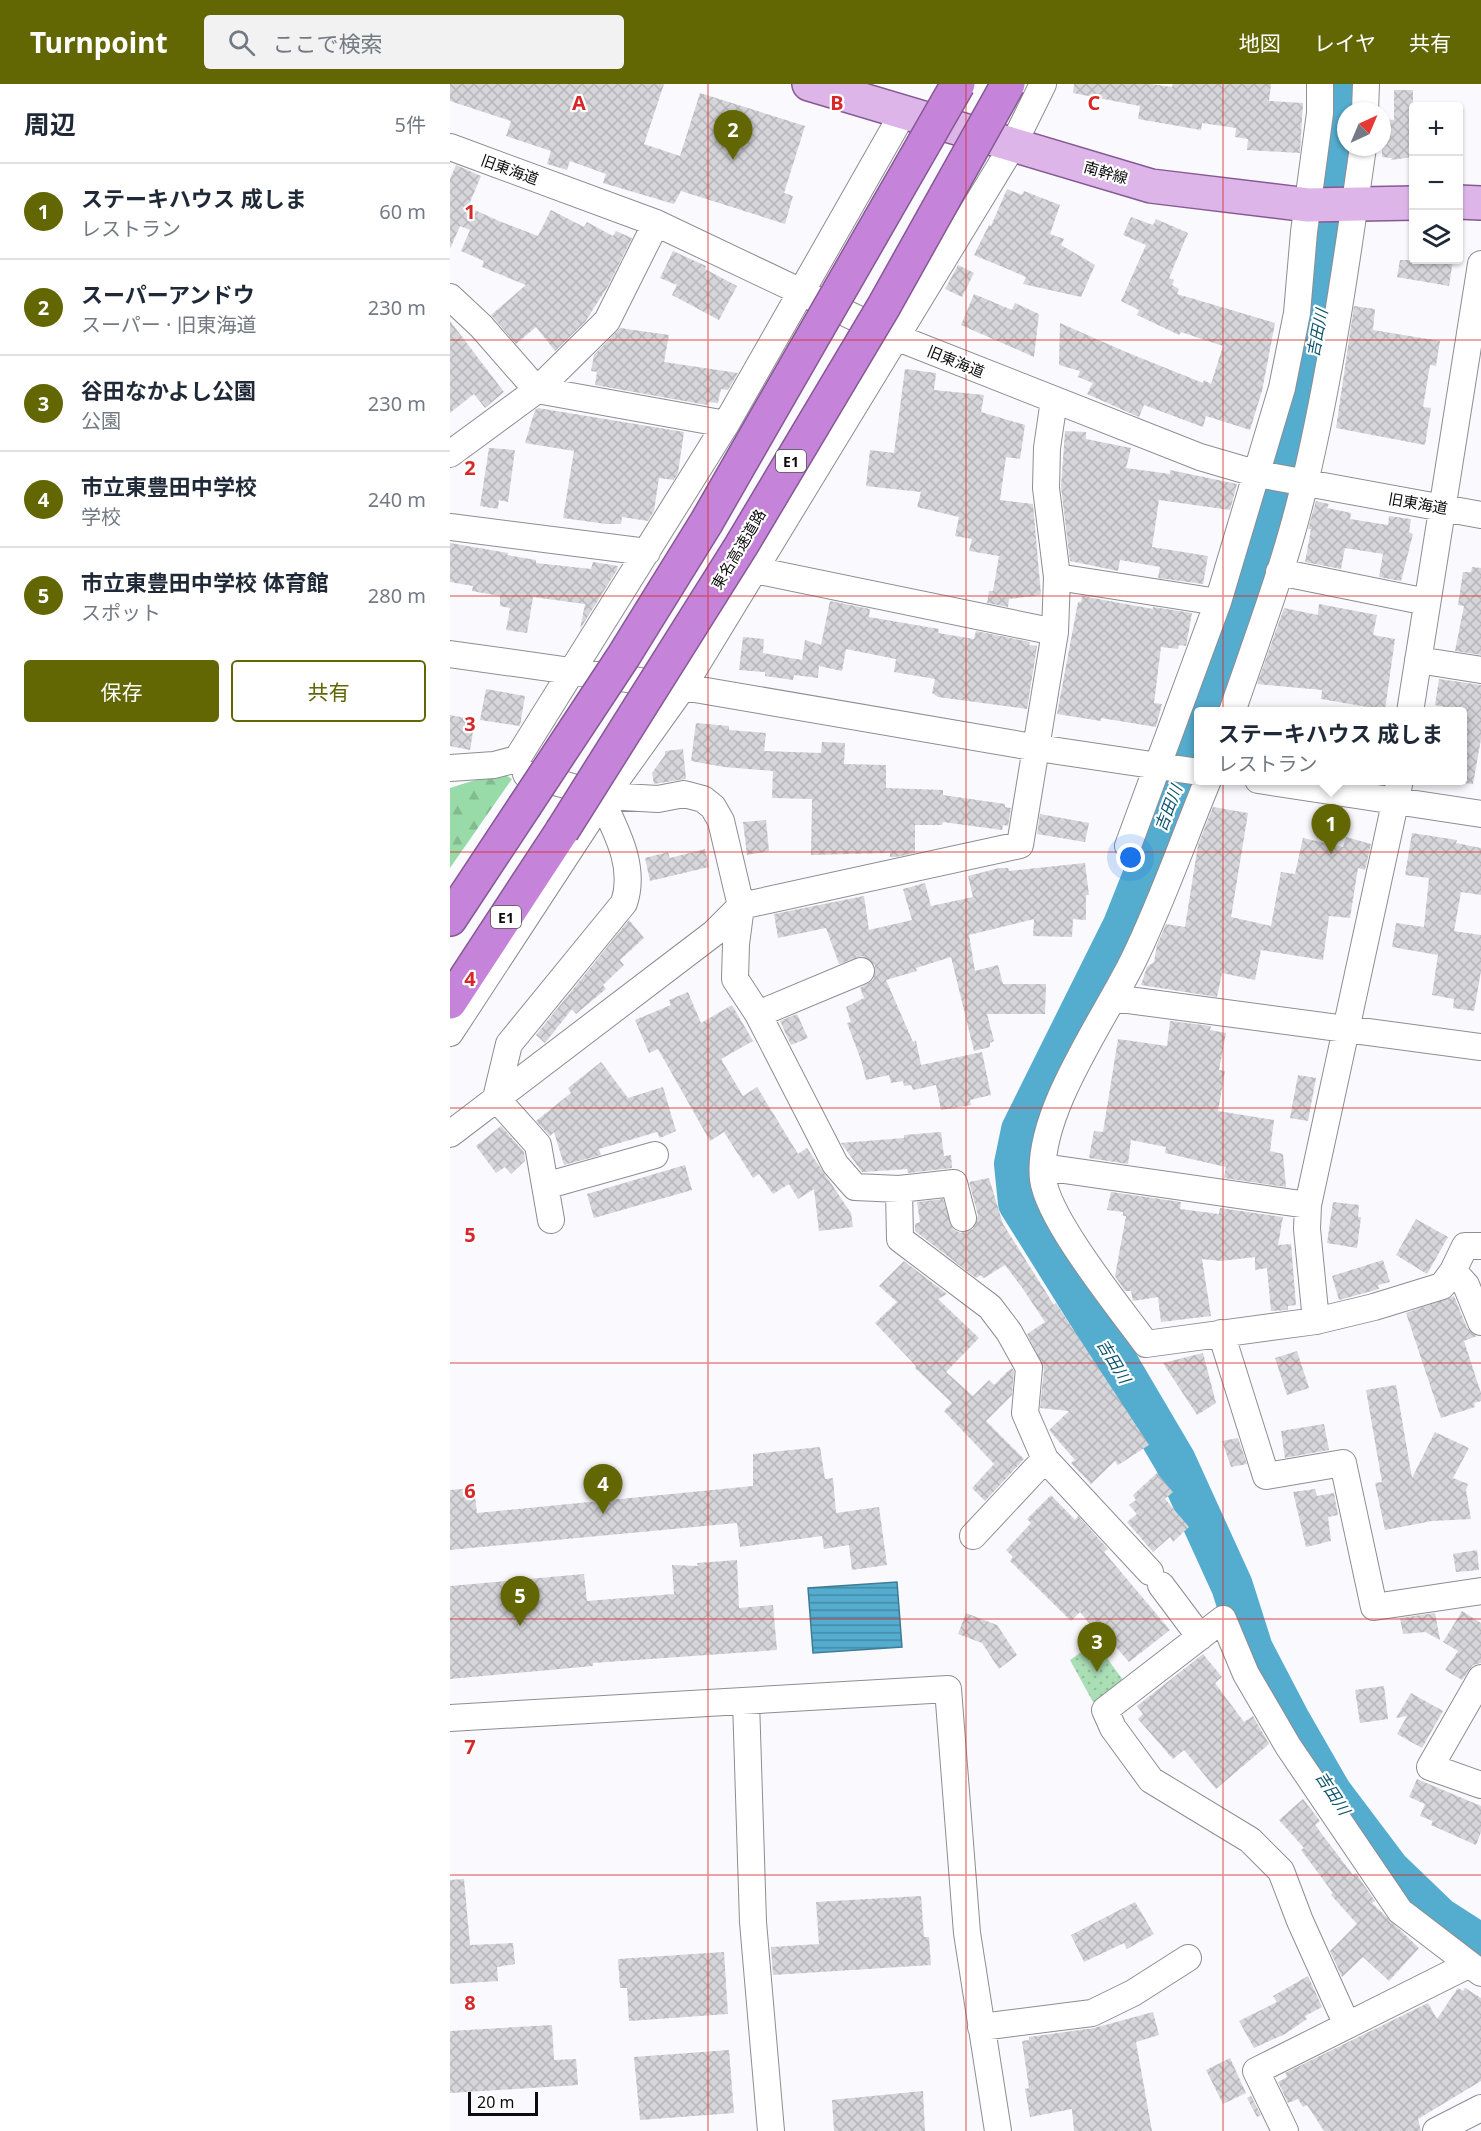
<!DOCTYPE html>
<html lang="ja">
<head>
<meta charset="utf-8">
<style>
  body { margin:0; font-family:"Noto Sans","Noto Sans JP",sans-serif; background:#f2f2f3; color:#1f2937 }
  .controls { position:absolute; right:18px; top:18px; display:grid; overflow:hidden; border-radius:6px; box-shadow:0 2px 4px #0004 }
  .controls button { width:54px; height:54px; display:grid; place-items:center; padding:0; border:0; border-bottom:2px solid #e0e1e3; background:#fff; color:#1f2937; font:30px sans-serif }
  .compass { position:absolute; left:887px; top:18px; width:54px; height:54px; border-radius:50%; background:#fff; box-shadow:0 2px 4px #0004; rotate:44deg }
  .scale { position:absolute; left:18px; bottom:15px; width:70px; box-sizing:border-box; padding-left:6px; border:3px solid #0c0c0e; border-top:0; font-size:16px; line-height:21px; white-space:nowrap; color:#0c0c0e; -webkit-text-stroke:4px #fff; paint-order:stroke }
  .you { position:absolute; left:681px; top:774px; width:21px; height:21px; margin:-15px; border:4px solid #fff; border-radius:50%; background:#1a73e8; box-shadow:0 0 0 9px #1a73e833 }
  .badge { display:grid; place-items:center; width:39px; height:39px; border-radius:50%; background:#626704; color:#fff; font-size:20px; font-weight:700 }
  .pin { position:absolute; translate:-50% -50px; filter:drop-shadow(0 2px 3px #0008) }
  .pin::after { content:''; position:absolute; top:32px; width:21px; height:18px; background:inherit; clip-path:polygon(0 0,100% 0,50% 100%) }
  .popup { position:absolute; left:744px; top:623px; width:273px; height:78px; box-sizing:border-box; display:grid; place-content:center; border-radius:6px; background:#fff; filter:drop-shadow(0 2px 4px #0005); font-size:20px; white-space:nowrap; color:#747a83 }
  .popup b { font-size:22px; color:#1f2937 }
  .popup::after { content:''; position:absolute; left:50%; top:100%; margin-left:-12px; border:12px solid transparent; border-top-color:#fff }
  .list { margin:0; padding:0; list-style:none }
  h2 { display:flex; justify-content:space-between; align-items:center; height:78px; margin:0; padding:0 24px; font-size:26px }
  h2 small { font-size:20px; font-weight:400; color:#747a83 }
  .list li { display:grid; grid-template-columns:39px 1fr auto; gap:18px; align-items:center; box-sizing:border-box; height:96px; padding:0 24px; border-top:2px solid #e0e1e3 }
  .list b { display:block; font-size:22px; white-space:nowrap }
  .list p { margin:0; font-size:20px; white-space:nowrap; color:#747a83 }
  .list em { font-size:20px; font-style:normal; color:#747a83 }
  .actions { display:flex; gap:12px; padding:18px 24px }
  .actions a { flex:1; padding:14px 0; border:2px solid #626704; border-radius:6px; text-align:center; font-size:21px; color:#626704 }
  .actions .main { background:#626704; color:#fff }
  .icon { flex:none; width:33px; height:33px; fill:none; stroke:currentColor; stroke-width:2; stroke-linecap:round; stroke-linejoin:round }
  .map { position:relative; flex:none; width:1031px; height:2047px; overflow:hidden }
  header { display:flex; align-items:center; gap:36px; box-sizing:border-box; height:84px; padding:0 30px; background:#626704; color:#fff }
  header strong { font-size:28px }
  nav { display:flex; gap:33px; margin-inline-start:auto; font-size:21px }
  .search { width:420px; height:54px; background:#f2f2f3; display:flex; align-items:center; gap:15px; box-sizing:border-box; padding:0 21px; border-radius:6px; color:#747a83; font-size:22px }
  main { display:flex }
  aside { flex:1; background:#fff }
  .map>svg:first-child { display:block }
  .grass { fill:url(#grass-dots) }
  .forest { fill:url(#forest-firs) }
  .water { fill:url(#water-rules); stroke:#3e7c95; stroke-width:1.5 }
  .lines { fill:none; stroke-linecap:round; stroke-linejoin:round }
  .river { stroke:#54accf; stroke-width:42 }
  .building { fill:url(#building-cross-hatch) }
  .minor-casing { stroke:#8e8d91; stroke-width:28 }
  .major-casing { stroke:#855993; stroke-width:36 }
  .highway-casing { stroke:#855993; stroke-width:36 }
  .minor { stroke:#fff; stroke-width:26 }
  .major { stroke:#ddb5e9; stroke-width:33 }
  .highway { stroke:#c683da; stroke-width:33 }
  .highway-bridge-casing { stroke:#855993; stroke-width:36; stroke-linecap:butt }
  .highway-bridge { stroke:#c683da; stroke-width:33 }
  .grid { fill:none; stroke:#d62828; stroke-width:1.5; stroke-opacity:0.55 }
  .labels { text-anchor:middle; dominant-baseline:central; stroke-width:4.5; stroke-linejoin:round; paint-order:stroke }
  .shield { fill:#fff; stroke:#555556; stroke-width:1.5 }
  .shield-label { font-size:14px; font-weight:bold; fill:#0c0c0e }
  .street-label { font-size:15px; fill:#0c0c0e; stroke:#fff }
  .water-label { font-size:16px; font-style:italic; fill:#0b556d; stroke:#fff }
  .grid-label { font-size:20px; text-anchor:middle; font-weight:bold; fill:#d62828; stroke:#fff; stroke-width:4.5; stroke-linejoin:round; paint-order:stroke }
</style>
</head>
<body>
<header>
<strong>Turnpoint</strong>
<div class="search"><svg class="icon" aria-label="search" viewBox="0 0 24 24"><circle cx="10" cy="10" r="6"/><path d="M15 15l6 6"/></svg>ここで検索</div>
<nav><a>地図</a><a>レイヤ</a><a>共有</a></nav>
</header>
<main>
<aside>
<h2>周辺<small>5件</small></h2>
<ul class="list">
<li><span class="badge">1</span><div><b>ステーキハウス 成しま</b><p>レストラン</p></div><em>60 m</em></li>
<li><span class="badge">2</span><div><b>スーパーアンドウ</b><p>スーパー · 旧東海道</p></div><em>230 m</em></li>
<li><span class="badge">3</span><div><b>谷田なかよし公園</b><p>公園</p></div><em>230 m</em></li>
<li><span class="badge">4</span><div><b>市立東豊田中学校</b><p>学校</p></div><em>240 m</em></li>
<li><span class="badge">5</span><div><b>市立東豊田中学校 体育館</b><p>スポット</p></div><em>280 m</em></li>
</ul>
<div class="actions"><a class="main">保存</a><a>共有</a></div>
</aside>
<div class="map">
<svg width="1031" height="2047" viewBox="0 0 1031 2047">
  <defs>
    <pattern id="grass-dots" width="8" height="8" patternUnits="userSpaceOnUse" patternTransform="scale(1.5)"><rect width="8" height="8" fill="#aadeb5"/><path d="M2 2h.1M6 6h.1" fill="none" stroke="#91bd9a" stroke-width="1.8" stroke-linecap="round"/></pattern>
    <pattern id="forest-firs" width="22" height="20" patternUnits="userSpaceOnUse" patternTransform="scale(1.5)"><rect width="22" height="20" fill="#98dba8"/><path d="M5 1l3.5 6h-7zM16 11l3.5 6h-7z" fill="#82bb8f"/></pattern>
    <pattern id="water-rules" width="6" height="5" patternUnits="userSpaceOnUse" patternTransform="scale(1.5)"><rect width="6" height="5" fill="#54accf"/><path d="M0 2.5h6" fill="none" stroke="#448aa6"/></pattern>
    <pattern id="building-cross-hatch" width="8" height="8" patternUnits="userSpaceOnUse" patternTransform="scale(1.5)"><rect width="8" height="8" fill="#d6d6da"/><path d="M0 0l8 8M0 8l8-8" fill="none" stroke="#b6b6ba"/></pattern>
  </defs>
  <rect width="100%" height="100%" fill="#faf9fe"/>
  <path class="grass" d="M645 1558 676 1600 643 1618 620 1576Z"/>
  <path class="forest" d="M51 688 62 695 0 784V704Z"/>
  <path class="water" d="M447 1498 452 1563 363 1569 358 1504Z"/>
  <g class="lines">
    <path class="river" d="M754 628C803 483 857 338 879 186 889 125 890 62 892 0
      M749 641 720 725 674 841 572 1046 565 1080 569 1119 639 1231 725 1377 782 1502 802 1565 839 1636 881 1709 939 1786 989 1834 1031 1861"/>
  </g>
  <path class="building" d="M0 0H214L194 60 230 72 250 9 355 42 334 109 343 112 335 140 231 107 224 120 153 99 156 90 120 77 117 86 97 80 101 67 56 52 61 37 0 17Z
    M624 0H701L722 3 723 0H821L819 17 853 19 850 69 797 66 798 55 785 53 786 44 752 39 751 46 688 35 690 22 623 9Z
    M944 6H963V73L941 76 942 74 932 73V35L944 36Z
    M6 81 31 92 18 123 49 137 88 152 101 126 134 143 137 138 163 152 166 147 182 154 158 202 135 238 105 267 86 243 66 260 41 231 76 201 32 183 34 177 11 167 20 146 10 142 0 165V95Z
    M557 105 572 111 574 107 610 121 600 150 614 155 611 161 645 181 631 213 573 200 576 193 524 171 539 141 541 142Z
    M681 133 703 141 706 135 738 149 719 194 724 196 722 201 729 205 727 210 825 239 812 307 800 346 756 332 753 343 694 321 689 333 637 310 643 299 628 293 630 287 609 281 610 239 676 268 753 299 754 296 761 300 773 262 731 248 729 251 687 231 689 226 671 217 696 161 673 151Z
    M223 167 256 182 255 185 287 202 269 236 222 211 227 201 210 194Z
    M950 176H1003L999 202 947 193Z
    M508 181 524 189 512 213 495 205Z
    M524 210 562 226 565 219 589 230 584 273 511 241Z
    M904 222 925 225 923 246 990 257 986 282 980 281 973 323 981 324 975 361 886 344Z
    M0 237 54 308 35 324 24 310 0 329Z
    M170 244 219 251 214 278 288 289 278 306 271 305 268 319 258 318 257 321 145 301 147 288 141 287 144 271Z
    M455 285 486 289 484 306 534 311 531 328 575 341 570 375 556 373 550 416 583 420 591 511 559 515 558 523 537 519 539 507H543L549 472 519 467 522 455 505 452 509 433 467 423 471 408 416 402 420 366 444 369Z
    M88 324 234 348 228 389 224 396 209 394 204 427 198 437 172 433 171 440H156L113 434 124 367 75 359 85 326Z
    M615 347 636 348V355L681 364 676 384 720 390V386L787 400 780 426 709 416 702 463 758 472 753 500 708 494 710 483 670 476 668 487 620 477 611 403Z
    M39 364 65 366 58 418 49 416 48 425 30 422Z
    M866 417 879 420 877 424 901 429 900 435 938 441 939 432 961 435 959 448 963 450 951 497 929 493 933 470 895 464 891 485 855 478 861 445H858Z
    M0 459 58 469 57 471 86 476V479L141 485 143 478 168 482 167 486 130 545 135 520 83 513 77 549 56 546 60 524 50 522V512L22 507 23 502 0 498Z
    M1022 483 1031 484V571L1005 567 1014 522 1008 521 1013 488H1021Z
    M632 512 703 525V523L742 529 736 562 729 561 728 565 711 563 704 619 712 620 706 643 651 634V637L607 630 628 518H631Z
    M380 517 420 525 419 533 489 545 488 549 524 555 526 547 580 558 579 561 587 562 577 625 488 613 482 609 485 595 444 588 446 575 396 565 392 587 369 582 368 594 344 591 343 596 315 592V588L289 586 293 553 314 555 313 569 352 576 355 556 371 561Z
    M869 520 927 531 923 551 945 555 935 626 871 615 872 606 807 600 834 524 868 531Z
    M989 595 1031 601V655L1023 700 1013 699V627L985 621Z
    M36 605 75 612 70 642 30 636Z
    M0 631 25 636 20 666 0 662Z
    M246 639 279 642V646L316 649 314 667 371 669 372 658 395 659 394 680 436 681V704L493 706V711L555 720V723L561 724 558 742 553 741 552 746 493 738 492 741H465V769L446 773H440V769L361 771 362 715 322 714 323 687 274 683 241 677Z
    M233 665 236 695 204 700 202 689 215 671V667Z
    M763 723 798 729 781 833 821 842 831 788 845 790 853 754 893 763 896 753 921 760 915 786 908 784 900 834 879 832 873 876 811 866 805 896 772 889 767 913 691 901 697 883 704 878 707 861 716 840 735 843 748 761Z
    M590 730 639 739 635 758 587 750Z
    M316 736 319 767 297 771 293 738Z
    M962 749 1007 756 1006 759 1031 764V811L1011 808 1004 847 1031 851V887L1024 927 1003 924 1004 915 982 911 988 871 942 863 946 839 974 843 979 794 955 791Z
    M255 765 259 783 200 797 195 774 218 768 220 774Z
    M635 779 639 811H636V836L623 835 622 853 583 852 584 835 519 851 525 887 548 881 553 900H596L595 930H537L544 957 540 959V963L524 967 501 873 466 884 467 887 436 896 463 958 466 957 471 981 532 968 541 1011 520 1016 521 1021 491 1026 486 1001 463 1006 461 1001 454 1002 453 997 441 999 439 991 416 996 411 976 397 939 401 938 396 923 414 914 410 904 423 896 425 881 412 872 389 880 376 844 328 854 324 830 414 812 419 846 462 836 453 805 475 799 481 822 523 813 518 792 549 784H558L559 787Z
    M179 836 194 854 170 876 174 881 153 901 156 905 126 930 122 925 95 959 86 951Z
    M238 908 251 939 282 921 303 957 271 975 293 1012 307 1003 348 1070 357 1064 401 1129 403 1143 369 1147 364 1105 348 1115 339 1100 323 1110 309 1090 303 1094 274 1048 260 1057 208 965 199 969 185 936 221 921 219 916Z
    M347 930 358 954 341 961 330 937Z
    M720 937 761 942 760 946 776 949 769 986 775 987 768 1027 824 1036 820 1067 833 1070 836 1103 774 1094 776 1083 715 1069 716 1063 681 1056 678 1080 639 1074 644 1047 653 1048 668 955 717 962Z
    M151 978 178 1014 213 1003 226 1047 210 1054 207 1048 149 1065 151 1071 114 1081 104 1048 100 1052 86 1037 121 1009 118 1004Z
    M848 991 866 994 858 1037 840 1034Z
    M51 1042 74 1068 75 1077 61 1090 55 1083 46 1089 26 1062Z
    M491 1048 494 1072 501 1071 502 1084 458 1089 457 1085 412 1088 391 1059 454 1054V1051Z
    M235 1081 242 1106 144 1134 137 1110Z
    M539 1094 553 1140 604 1221 606 1219 699 1361 668 1381 665 1377 641 1400 621 1379 625 1376 599 1346 619 1327 590 1324 594 1285 577 1250 595 1238 573 1205 555 1181 534 1194 531 1191 526 1194 465 1147V1140L470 1138 467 1118 493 1115 503 1145 510 1149 523 1145 528 1131 519 1098Z
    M661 1108 731 1118 730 1125 769 1130 770 1124 833 1133 828 1161 841 1160 846 1221 838 1222V1226L821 1227 817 1184 805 1186V1173L771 1177 752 1175 761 1232 711 1238 708 1213 683 1217 681 1207H675L665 1192 676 1132H673V1128L657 1126Z
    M883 1118 909 1121 908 1133H911L907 1164 877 1159Z
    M966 1135 998 1153 977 1190 946 1171Z
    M933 1176 940 1198 928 1201 929 1205 889 1216 882 1192Z
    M454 1177 497 1210 488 1215 529 1254 496 1288 523 1312 539 1296 544 1301 558 1287 562 1284 564 1287 562 1311 536 1337 574 1375 535 1417 522 1404 544 1380 494 1327 502 1319 465 1284 466 1282 425 1239 447 1218 429 1202Z
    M1004 1212 1017 1244 1027 1252 1014 1257 1031 1309V1317L1024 1319 1025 1323 991 1334 956 1229Z
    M847 1267 859 1304 837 1311 825 1274Z
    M753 1269 766 1319 747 1331 713 1279Z
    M946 1301 962 1394 985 1348 1019 1364 1003 1394 1018 1400 1016 1406 1021 1435 982 1437 935 1446 925 1399 932 1398 916 1306Z
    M874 1340 879 1366 835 1374 831 1347Z
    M788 1354 797 1380 781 1383 772 1357Z
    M370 1363 375 1395 383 1394 386 1429 429 1423 437 1481 402 1486 399 1461 374 1465 372 1452 290 1463 287 1439 0 1466V1406L24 1404 27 1429 303 1402V1370Z
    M707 1389 723 1408 715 1415 739 1443 723 1458 720 1453 703 1468 677 1438 687 1430 679 1421 686 1416 683 1411Z
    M865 1405 867 1412 884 1409 888 1431 878 1433 881 1457 856 1463 843 1408Z
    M601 1411 625 1436 628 1432 658 1465 654 1468 720 1546 679 1578 666 1563 662 1567 630 1528 621 1537 560 1477 563 1473 556 1466 581 1439 577 1435Z
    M1027 1466 1029 1486 1006 1488 1003 1470Z
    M287 1476 289 1524 323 1521 327 1566 143 1579V1582L0 1595V1502L134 1490 137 1517 224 1510 222 1481 248 1482 247 1479Z
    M1012 1527 1031 1539V1579L1023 1581 1012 1596 995 1586 1008 1567 993 1558Z
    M516 1529 547 1541 567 1571 549 1585 532 1559 508 1550Z
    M985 1529 990 1556 975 1548 953 1550 950 1534Z
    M753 1570 772 1593 765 1599 794 1638 803 1632 819 1660 766 1705 734 1666 723 1675 688 1635 693 1630 687 1622Z
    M934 1602 938 1635 910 1639 905 1606Z
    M961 1609 993 1627 972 1664 947 1650 957 1632 946 1634Z
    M967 1695 1031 1722V1748L1026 1761 981 1741 983 1737 970 1732 975 1720 959 1713Z
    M853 1715 870 1737 865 1741 903 1791 906 1789 907 1791 925 1817 922 1819 969 1864 939 1897 913 1873 892 1893 880 1867 907 1840 881 1811 883 1809 851 1766 854 1764 829 1736Z
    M14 1795 20 1861 63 1859 65 1880 47 1883 48 1897 0 1900V1796Z
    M471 1812 474 1853H479L481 1881 323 1891 321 1863 369 1860 366 1818Z
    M685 1818 704 1850 677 1865 674 1859 634 1878 621 1851Z
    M274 1868 278 1930 179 1937 177 1904H170L168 1875Z
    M858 1892 872 1923 855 1932 857 1935 835 1950 804 1964 789 1937 827 1918 823 1912Z
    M1008 1904 1013 1907 1015 1904 1031 1914V1997L968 2035 971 2047H874L857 2021 853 2023 848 2015 838 2019 828 1998 837 1993 835 1989 978 1919 987 1935Z
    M703 1928 709 1951 686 1958 702 2047H624L622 2025 580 2033 575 2005 579 2004 572 1957 579 1956V1953L644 1944Z
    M102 1941 104 1976 126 1975 128 2001 0 2009V1947Z
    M279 1966 284 2029 190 2036 184 1973Z
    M780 1974 796 2009 773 2020 756 1986Z
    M473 2007 475 2047H384L382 2016Z
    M801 2012 811 2031 807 2033 797 2014Z"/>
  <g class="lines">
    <g class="minor-casing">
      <path id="minor" d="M915 27 916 0
        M0 63 206 139 448 254 750 373 808 390 1031 431
        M0 213 31 242 87 306 276 340
        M0 370 87 306 157 237 206 139
        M0 443 197 468
        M305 486 605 548
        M829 488 977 518
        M607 493 768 518
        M0 570 233 603 588 664 749 688
        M968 576 1031 586
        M782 628C808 552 837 476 855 398 881 288 897 175 913 63
        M960 628 1031 180
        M0 684 44 681 67 675 276 340 453 29
        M76 690 155 712 208 715 234 710 253 715 263 723 271 737 291 822 286 860 285 895 308 930 385 1080 405 1103 449 1105 504 1099 513 1134
        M758 696C733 756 712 818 683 877 654 936 586 1030 593 1095 598 1136 670 1224 696 1260L866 1237 924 1223 992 1202 1003 1187 1015 1162H1031
        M808 696 1031 730
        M678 762 768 518 832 304 847 229 854 148 870 29V0
        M663 914 1031 963
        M308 930 411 887
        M0 949 155 712 233 603 563 61 593 0
        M0 1050 264 849 291 822 570 761 605 548 607 493 596 404 597 364 604 316
        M593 1083 858 1121
        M95 1102 205 1071
        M449 1105 450 1155 540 1223 559 1248 579 1284 575 1329 595 1375 700 1488
        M101 1136 88 1061 46 1014 59 960 174 819C186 783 167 749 152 717
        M1003 1187 1016 1201 1031 1238
        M866 1237 857 1145 858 1121 950 696
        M771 1249 816 1392 893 1379 924 1523 1031 1507
        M523 1452 595 1375
        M711 1501 750 1553
        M1031 1594 980 1683 1031 1701
        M296 1617 303 1838 321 2047
        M0 1634 498 1605 517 1849 548 2047
        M897 1941 850 1837 831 1787 800 1756 701 1696 663 1644 655 1626 773 1535 796 1590 838 1662 950 1827 1031 1889
        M531 1943 642 1929 683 1909 738 1874
        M835 2047 806 1987 1018 1881
        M986 2047 1031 2024"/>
    </g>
    <g class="major-casing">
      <path id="major" d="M359 0 701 102 858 121 964 119
        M1008 118 1031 119"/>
    </g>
    <g class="highway-casing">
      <path id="highway" d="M0 835 74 723
        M0 918 112 747"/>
    </g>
    <use href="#minor" class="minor"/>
    <use href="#major" class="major"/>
    <use href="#highway" class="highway"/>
    <g class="highway-bridge-casing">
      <path id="highway-bridge" d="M74 723 173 573 256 439 508 0
        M112 747 291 462 434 222 558 0"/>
    </g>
    <use href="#highway-bridge" class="highway-bridge"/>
  </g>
  <path class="grid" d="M258 0V2047M516 0V2047M773 0V2047M0 256H1031M0 512H1031M0 768H1031M0 1024H1031M0 1279H1031M0 1535H1031M0 1791H1031"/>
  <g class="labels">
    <g class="shield">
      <rect x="326" y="366" width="30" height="22" rx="4.5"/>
      <rect x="41" y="822" width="30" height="22" rx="4.5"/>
    </g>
    <g class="shield-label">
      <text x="341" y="377">E1</text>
      <text x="56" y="833">E1</text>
    </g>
    <g class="street-label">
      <text transform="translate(60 85) rotate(20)">旧東海道</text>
      <text transform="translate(656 88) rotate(16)">南幹線</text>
      <text transform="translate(506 277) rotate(22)">旧東海道</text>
      <text transform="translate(968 419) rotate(10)">旧東海道</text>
      <text transform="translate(288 465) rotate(-59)">東名高速道路</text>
    </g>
    <g class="water-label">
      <text transform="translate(867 249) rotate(-79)">吉田川</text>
      <text transform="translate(718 724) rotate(-69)">吉田川</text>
      <text transform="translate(664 1277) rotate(59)">吉田川</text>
      <text transform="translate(883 1709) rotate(57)">吉田川</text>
    </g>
  </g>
  <g class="grid-label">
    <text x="129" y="26">A</text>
    <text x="387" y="26">B</text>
    <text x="644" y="26">C</text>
    <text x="20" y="135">1</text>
    <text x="20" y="391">2</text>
    <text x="20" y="647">3</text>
    <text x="20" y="902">4</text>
    <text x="20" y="1158">5</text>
    <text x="20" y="1414">6</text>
    <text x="20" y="1670">7</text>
    <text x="20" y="1926">8</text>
  </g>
</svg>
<div class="controls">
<button>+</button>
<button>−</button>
<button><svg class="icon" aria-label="layers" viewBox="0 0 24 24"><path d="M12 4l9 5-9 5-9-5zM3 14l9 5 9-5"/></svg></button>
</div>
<svg class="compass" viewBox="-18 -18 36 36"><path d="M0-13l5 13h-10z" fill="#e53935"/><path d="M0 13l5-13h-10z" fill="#747a83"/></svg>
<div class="scale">20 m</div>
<div class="you"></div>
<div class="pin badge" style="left:881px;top:770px">1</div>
<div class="popup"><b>ステーキハウス 成しま</b>レストラン</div>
<div class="pin badge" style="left:283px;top:76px">2</div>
<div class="pin badge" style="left:647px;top:1588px">3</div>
<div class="pin badge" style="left:153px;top:1430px">4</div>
<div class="pin badge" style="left:70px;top:1542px">5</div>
</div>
</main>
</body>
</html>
